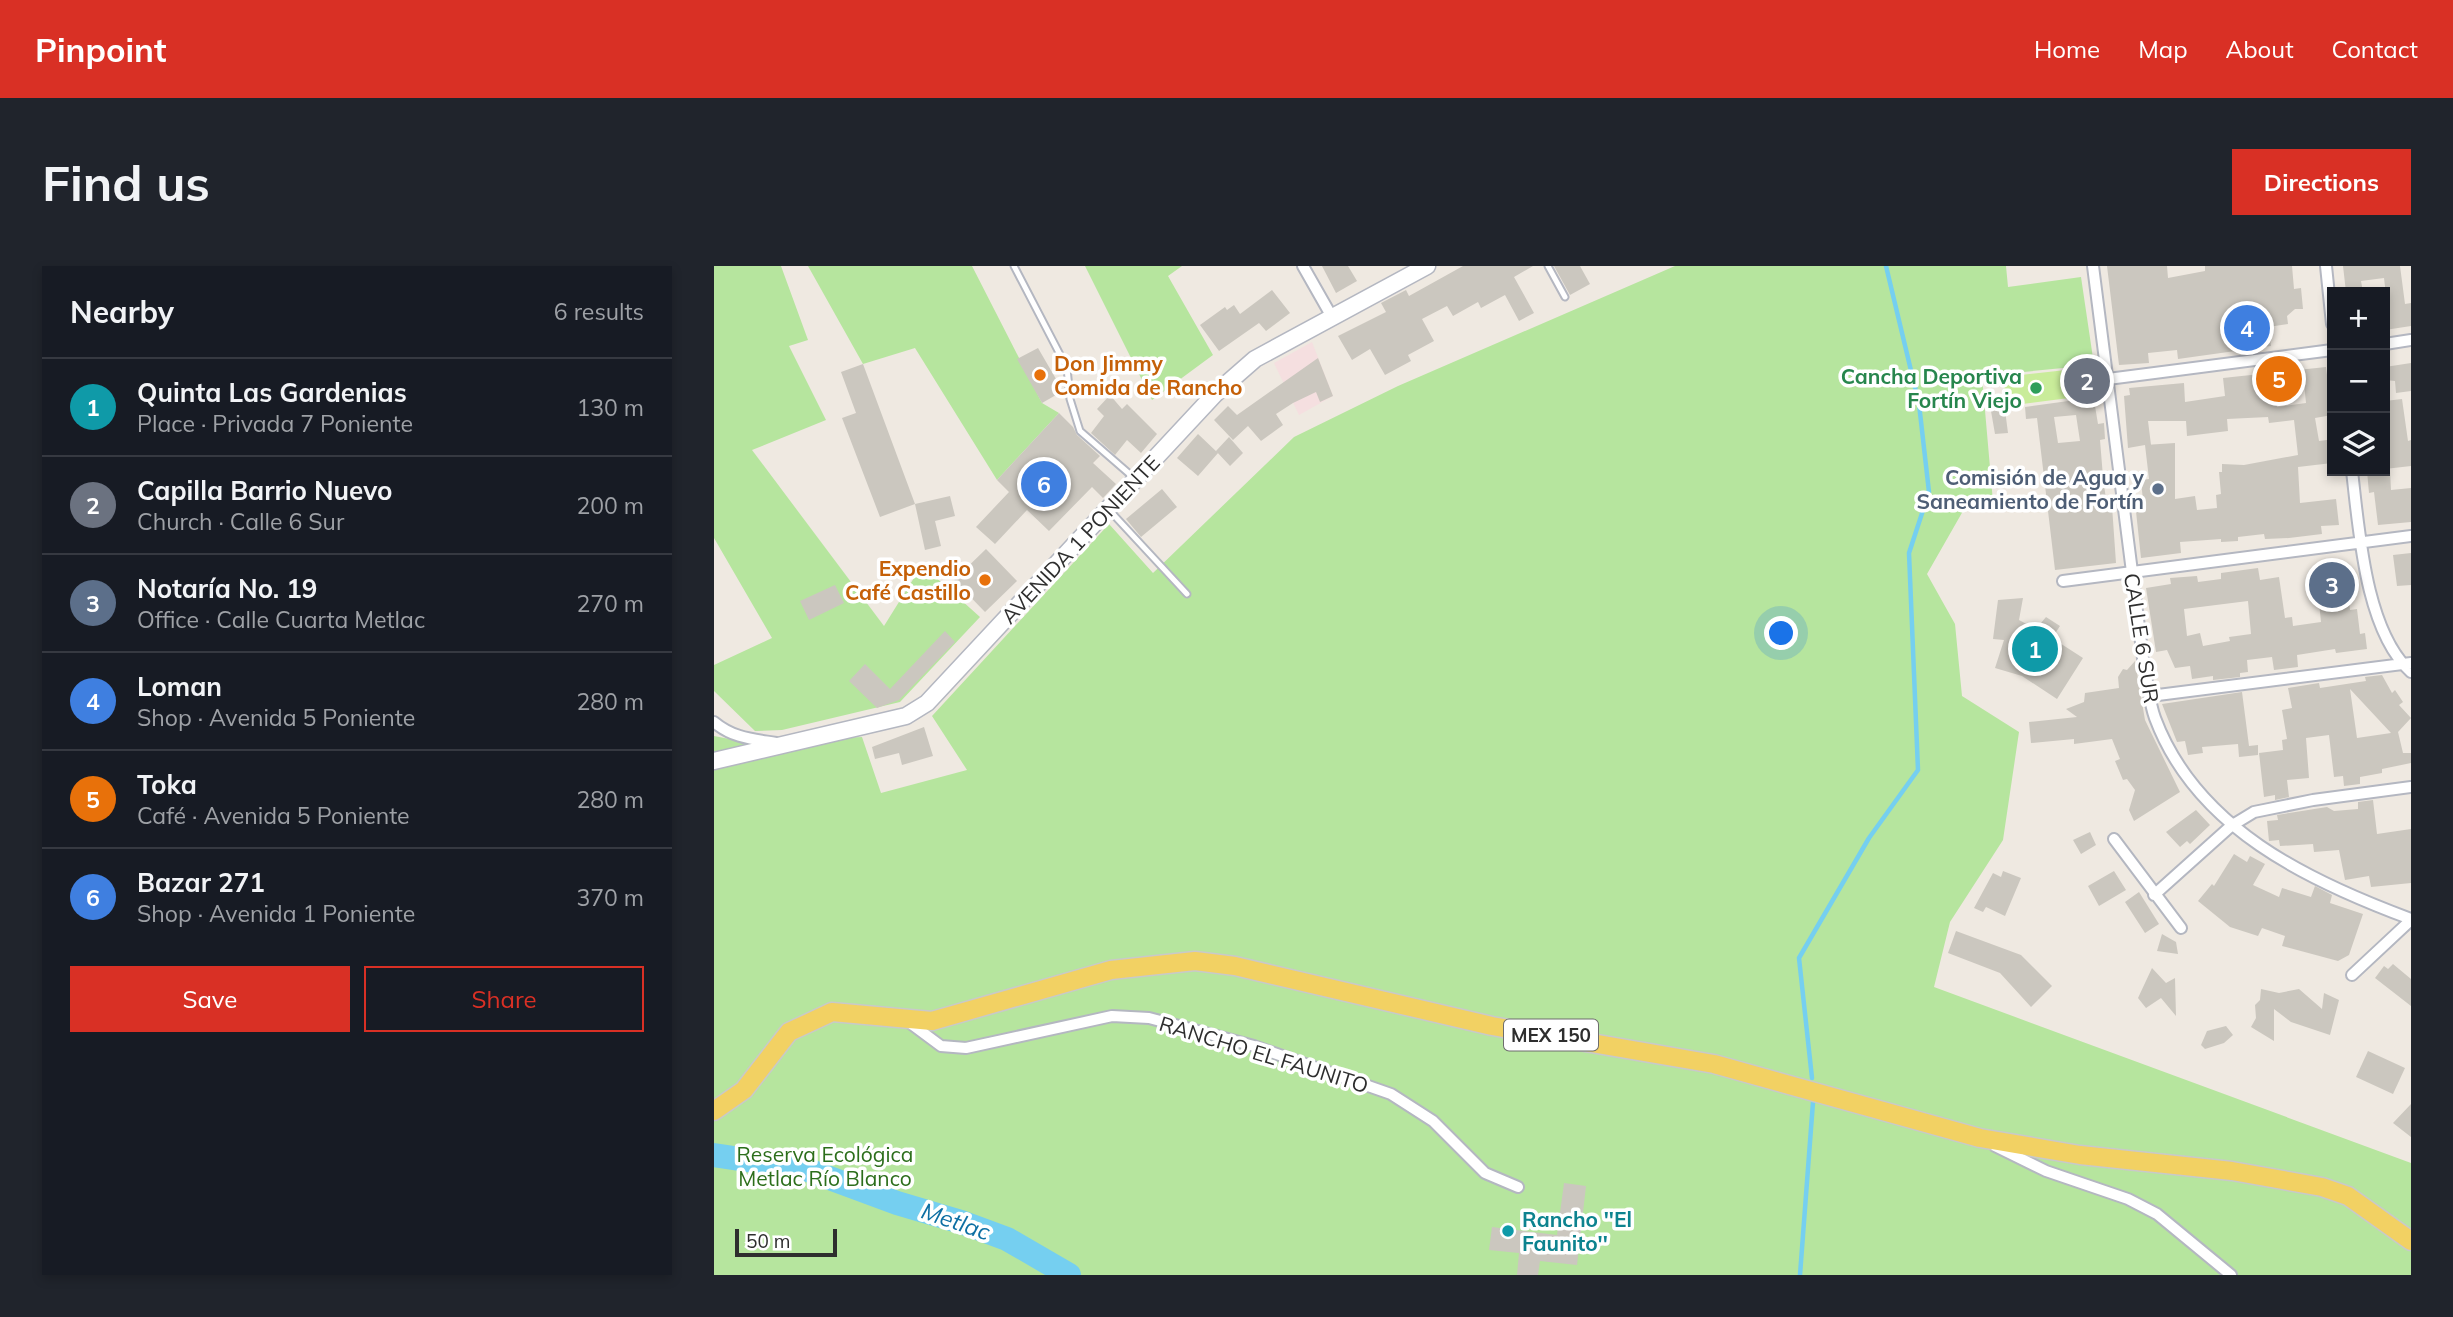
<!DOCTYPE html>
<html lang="en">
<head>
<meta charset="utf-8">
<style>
  body { margin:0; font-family:Mulish,sans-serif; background:#20242c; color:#f1f3f6 }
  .controls { position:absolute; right:21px; top:21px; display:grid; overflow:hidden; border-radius:0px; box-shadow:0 4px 10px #0003 }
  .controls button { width:63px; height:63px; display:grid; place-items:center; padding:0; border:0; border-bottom:2px solid #363941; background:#171b24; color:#f1f3f6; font:35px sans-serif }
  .scale { position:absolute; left:21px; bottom:18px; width:102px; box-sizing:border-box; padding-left:7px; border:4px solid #2e2e2e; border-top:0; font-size:19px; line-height:24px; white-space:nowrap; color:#2e2e2e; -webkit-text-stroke:5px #fff; paint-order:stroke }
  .you { position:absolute; left:1068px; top:368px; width:24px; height:24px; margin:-18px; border:5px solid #fff; border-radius:50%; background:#1a73e8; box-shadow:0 0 0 10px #1a73e833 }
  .badge { display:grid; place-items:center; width:46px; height:46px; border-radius:50%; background:#d93025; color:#fff; font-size:23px; font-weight:700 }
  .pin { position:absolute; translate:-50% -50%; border:4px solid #fff; box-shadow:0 2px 7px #0006 }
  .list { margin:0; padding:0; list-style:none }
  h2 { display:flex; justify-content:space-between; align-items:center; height:91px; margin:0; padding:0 28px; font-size:30px }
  h2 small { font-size:23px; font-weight:400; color:#9ea1a6 }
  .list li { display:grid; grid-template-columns:46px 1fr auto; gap:21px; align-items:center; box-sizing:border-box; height:98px; padding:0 28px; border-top:2px solid #363941 }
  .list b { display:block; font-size:26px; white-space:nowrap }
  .list p { margin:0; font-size:23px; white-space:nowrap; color:#9ea1a6 }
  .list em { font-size:23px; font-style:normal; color:#9ea1a6 }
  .actions { display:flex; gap:14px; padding:21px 28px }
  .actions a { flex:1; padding:16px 0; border:2px solid #d93025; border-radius:0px; text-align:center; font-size:24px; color:#d93025 }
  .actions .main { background:#d93025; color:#fff }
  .icon { flex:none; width:38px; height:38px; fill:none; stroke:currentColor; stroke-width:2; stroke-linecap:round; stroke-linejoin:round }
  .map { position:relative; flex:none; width:1697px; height:1009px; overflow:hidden; border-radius:0px }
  header { display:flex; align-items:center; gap:42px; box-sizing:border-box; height:98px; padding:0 35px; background:#d93025; color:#fff }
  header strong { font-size:33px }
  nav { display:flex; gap:38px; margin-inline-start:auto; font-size:24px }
  .intro { display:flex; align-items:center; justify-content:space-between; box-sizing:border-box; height:168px; padding:0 42px }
  h1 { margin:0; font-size:49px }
  .button { padding:18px 32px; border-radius:0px; background:#d93025; color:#fff; font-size:24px; font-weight:700 }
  main { display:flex; gap:42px; padding:0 42px }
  aside { flex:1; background:#171b24; border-radius:0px; box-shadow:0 4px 10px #0003 }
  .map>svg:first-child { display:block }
  .medical { fill:#f5dfe0 }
  .green { fill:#b6e59e }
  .pitch { fill:#c9ec9a }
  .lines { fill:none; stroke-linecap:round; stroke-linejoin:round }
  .stream { stroke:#75cff0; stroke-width:4.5 }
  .river { stroke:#75cff0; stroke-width:24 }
  .building { fill:#cbc7bf; fill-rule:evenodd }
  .lane-casing { stroke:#b4b7c1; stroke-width:9 }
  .street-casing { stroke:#b4b7c1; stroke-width:14 }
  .secondary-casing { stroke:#b4b7c1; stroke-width:19 }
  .primary-casing { stroke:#c9c9c9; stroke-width:21 }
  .lane { stroke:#fff; stroke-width:5 }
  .street { stroke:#fff; stroke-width:10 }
  .secondary { stroke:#fff; stroke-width:16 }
  .primary { stroke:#f2d163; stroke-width:18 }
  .food-dot { fill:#e8710a; stroke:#fff; stroke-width:2.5 }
  .leisure-dot { fill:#2e9e5b; stroke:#fff; stroke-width:2.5 }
  .service-dot { fill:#5c6f8a; stroke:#fff; stroke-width:2.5 }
  .culture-dot { fill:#0f9aa8; stroke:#fff; stroke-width:2.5 }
  .labels { text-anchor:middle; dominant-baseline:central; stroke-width:7; stroke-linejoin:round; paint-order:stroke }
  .shield { fill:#fff; stroke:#6d6d6d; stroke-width:2 }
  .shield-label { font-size:19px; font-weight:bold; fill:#2e2e2e }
  .food-label { font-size:21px; font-weight:bold; fill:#c56008; stroke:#fff; text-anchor:start }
  .leisure-label { font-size:21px; font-weight:bold; fill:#27864d; stroke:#fff; text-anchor:end }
  .service-label { font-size:21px; font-weight:bold; fill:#4e5e75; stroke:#fff; text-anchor:end }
  .street-label { font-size:21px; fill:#2e2e2e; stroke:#fff }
  .park-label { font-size:21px; fill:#2c6e1b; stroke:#fff }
  .culture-label { font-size:21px; font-weight:bold; fill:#0d838f; stroke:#fff; text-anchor:start }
  .water-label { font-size:23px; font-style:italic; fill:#0d6fa3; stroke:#fff }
</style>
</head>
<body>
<header>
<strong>Pinpoint</strong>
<nav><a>Home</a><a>Map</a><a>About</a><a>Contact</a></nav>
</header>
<div class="intro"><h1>Find us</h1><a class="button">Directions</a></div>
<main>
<aside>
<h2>Nearby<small>6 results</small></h2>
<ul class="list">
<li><span class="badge" style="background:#0f9aa8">1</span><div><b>Quinta Las Gardenias</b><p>Place · Privada 7 Poniente</p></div><em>130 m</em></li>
<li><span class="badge" style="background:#6b7280">2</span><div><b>Capilla Barrio Nuevo</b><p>Church · Calle 6 Sur</p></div><em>200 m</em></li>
<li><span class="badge" style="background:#5c6f8a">3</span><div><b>Notaría No. 19</b><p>Office · Calle Cuarta Metlac</p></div><em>270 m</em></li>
<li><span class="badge" style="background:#3f7fe0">4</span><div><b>Loman</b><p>Shop · Avenida 5 Poniente</p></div><em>280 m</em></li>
<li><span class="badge" style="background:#e8710a">5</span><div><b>Toka</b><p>Café · Avenida 5 Poniente</p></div><em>280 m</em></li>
<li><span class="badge" style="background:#3f7fe0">6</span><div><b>Bazar 271</b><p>Shop · Avenida 1 Poniente</p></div><em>370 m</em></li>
</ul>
<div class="actions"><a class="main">Save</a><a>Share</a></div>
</aside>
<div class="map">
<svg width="1697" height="1009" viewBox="0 0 1697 1009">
  <rect width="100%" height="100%" fill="#efe9e1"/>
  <path class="medical" d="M598 76 619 130 585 149 560 97Z"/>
  <path class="green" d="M0 0H67L94 74 75 80 112 154 38 184 170 360 208 299 266 351 186 436 68 464 41 465 0 425V399L58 372 0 272Z
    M94 0H258L328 137 345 147 283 214 201 82 149 98Z
    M371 0H468L454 10 499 89 438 134Z
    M961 0H1292L1294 21 1367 11 1380 99 1268 110 1279 236 1249 245 1213 308 1241 358 1248 430 1305 466 1289 574 1236 656 1220 721 1697 897V1009H0V470L31 476 148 471 167 527 253 504 218 450 395 258 439 307 580 171 684 120Z"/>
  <path class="pitch" d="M1352 104 1355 132 1293 140 1289 111Z"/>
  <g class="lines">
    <path class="stream" d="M1098 812 1085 692 1155 572 1204 504 1195 287 1215 226 1205 138 1172 0
      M1086 1009 1099 836"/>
    <path class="river" d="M0 889 91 903 183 937 247 956 293 973 355 1009"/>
  </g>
  <path class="building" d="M608 0H634L643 15 622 27Z
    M749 0H819L800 11 820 47 805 55 791 29 767 42 764 36 739 50 733 40 708 53 720 75 694 89 697 95 671 109 656 83 638 94 624 70 672 46 667 37 692 24 695 30Z
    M840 0H866L876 18 856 29Z
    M1393 0H1453L1454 12 1491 5V0H1578L1580 23 1587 22 1589 43H1581L1573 50 1574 58 1554 61 1557 80 1464 93 1463 84 1434 87 1435 97 1405 99Z
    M1629 0H1686L1691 38 1697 37V60L1671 64 1673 37 1670 12 1647 15 1649 26H1632Z
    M558 24 576 47 552 65 545 57 505 85 486 59 511 41 513 44 520 39 526 48Z
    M324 82 349 125 328 137 303 93Z
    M604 92 619 130 606 136 602 126 579 137 562 148 569 159 547 175 534 160 519 174 500 154 514 140 523 149Z
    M1697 97V125L1682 127 1681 115 1671 114V101Z
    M149 98 201 238 166 251 128 152 142 147 127 106Z
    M1612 101 1618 149 1601 152 1605 175 1613 174 1614 184H1618V197L1584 201 1586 237 1622 233 1625 259 1607 260 1608 268 1575 272 1551 273 1550 268 1524 271V275L1507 276V273L1466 276 1467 287 1427 292 1421 236 1429 235 1427 214 1435 213 1431 179 1414 182 1410 130 1416 129 1415 122 1470 117 1471 136 1511 130 1509 112ZM1590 117 1592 137 1563 141 1560 120ZM1554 151 1555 157 1580 154 1584 189 1530 199 1508 198V206H1505L1507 228 1502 229 1503 242 1483 244 1481 230 1461 233V177L1431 179H1437L1434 155H1472L1473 170 1514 165 1513 153Z
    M1376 110 1384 158 1390 157 1391 173 1386 174 1389 211 1393 241 1398 240 1402 297 1341 304 1323 152 1312 153 1311 141 1369 133 1366 111ZM1362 149 1366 175 1344 177 1340 151Z
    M396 129 408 143 413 138 443 168 427 187 413 174 401 189 377 167 390 150 383 143Z
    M1688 133 1694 175 1697 174V200L1671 203V135Z
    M1291 144 1294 167 1281 168 1277 145Z
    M345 147 359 161 363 169 386 190 379 197 402 218 389 232 378 221 335 265 313 244 281 278 262 261 295 226 283 214Z
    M484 168 504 187 484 210 463 192Z
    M515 171 529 187 516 200 502 185Z
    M1653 205H1676L1677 224 1697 222V256L1664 259 1660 226 1655 227Z
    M448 223 463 241 427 271 412 253Z
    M236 230 241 250 221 255 227 280 211 284 201 238Z
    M272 283 303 315 271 346 240 314Z
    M1697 287V319L1683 320 1679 289Z
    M1544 302 1546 314 1565 311 1571 352 1578 351 1579 360 1607 356 1602 307 1632 304 1636 344 1643 343 1646 368 1651 367 1653 383 1622 387 1621 383 1583 389 1584 401 1560 404 1558 391 1533 394 1534 406 1526 407V411L1499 414V410L1478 413 1476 400 1461 402 1453 384 1442 386 1432 322 1457 318 1456 312 1483 310 1484 316 1507 313V307ZM1534 335 1537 368 1515 371 1516 375 1489 380 1486 367 1473 370 1470 343Z
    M121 319 130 337 95 354 86 335Z
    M1309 332 1305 354 1322 363 1332 351 1346 360 1338 372 1369 392 1343 433 1308 410 1281 402 1290 374 1279 373 1284 334Z
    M231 365 241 376 185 434 163 442 135 415 151 398 176 423Z
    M1421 395 1431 454 1466 526 1420 555 1415 544 1421 524 1413 513 1409 514 1401 495 1406 493 1398 473 1360 478V473L1317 477 1315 456 1363 451 1352 443 1370 436 1371 427 1405 422 1404 411 1409 403 1413 404Z
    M1668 409 1678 427 1681 424 1689 436 1685 439 1697 452 1684 466 1689 487H1697V497L1668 503V507L1646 511V518L1630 520 1629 510 1620 511 1615 469 1592 472 1595 512 1573 514 1575 531 1561 534V529L1550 531 1545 487 1569 484 1568 474 1573 473 1568 444 1578 442 1574 422 1605 417 1606 422 1652 415 1651 411ZM1636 423 1677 467 1643 472Z
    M1528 426 1535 480 1544 479V489L1525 491 1524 478 1488 481 1489 487 1474 489 1471 475 1463 476 1448 438Z
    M210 461 219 490 188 499 185 487 161 493 158 481Z
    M1659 534 1663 568 1697 563V617L1657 621 1655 610 1631 614 1625 584 1600 586 1599 578 1566 580 1565 574 1555 575 1553 555 1564 554 1563 549 1613 541 1620 545 1644 543V536Z
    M1482 544 1496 559 1476 578 1473 575 1466 581 1452 566Z
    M1376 566 1382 579 1367 588 1359 574Z
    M1520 588 1533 596 1536 590 1551 598 1539 619 1565 631 1568 622 1597 631 1601 620 1618 629 1616 637 1649 648 1635 689 1624 695 1568 680 1571 670 1548 662 1544 670 1516 661 1484 635 1498 618 1500 620Z
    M1289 605 1307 612 1291 650 1272 641 1269 646 1260 642 1279 607 1287 611Z
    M1400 605 1412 624 1385 640 1374 620Z
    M1425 626 1445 658 1431 667 1411 636Z
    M1242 665 1307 689 1338 720 1317 741 1286 707 1234 687Z
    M1448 668 1462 676 1464 688 1443 685Z
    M1679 698 1697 713V740L1661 712 1670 700 1674 703Z
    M1438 702 1452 717 1461 712 1462 750 1447 732 1432 742 1424 732Z
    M1547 723 1565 727 1585 723 1608 743 1610 727 1625 734 1616 769 1577 756 1560 743V775L1537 761 1542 752 1541 739 1546 734Z
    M1512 760 1519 769 1510 777 1491 783 1487 779 1493 765Z
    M1654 785 1691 802 1679 828 1642 811Z
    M1697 838V871L1679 857Z
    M850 917 872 920 863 999 826 995 824 1009H803L805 987 775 984 778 961 843 969Z"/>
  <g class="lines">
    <g class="lane-casing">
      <path id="lane" d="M300 0 353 102 356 133 366 165 419 211
        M834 0 851 31
        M397 246 473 328"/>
    </g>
    <g class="street-casing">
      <path id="street" d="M589 0 618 51
        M1379 0 1430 400C1434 417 1435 436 1441 452 1482 562 1594 615 1697 653
        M1612 0 1618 58
        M1671 78 1697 74
        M1394 113 1618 84
        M1638 205C1645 263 1651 365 1697 406
        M1349 315 1697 270
        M1436 430 1697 397
        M0 456C19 472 38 473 62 477
        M1400 573 1467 662
        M1440 629 1517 560 1540 546 1599 534 1697 521
        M1638 709 1697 654
        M192 754 227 780 252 782 398 750 435 752 540 780 677 828 719 855 771 907 804 921
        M1281 880 1332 905 1414 933 1443 948 1517 1009"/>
    </g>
    <g class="secondary-casing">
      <path id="secondary" d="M0 495 192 450 213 437 501 128 541 93 713 0"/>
    </g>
    <g class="primary-casing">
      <path id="primary" d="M0 845 30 824 75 766 118 746 218 755 397 704 481 695 521 700 778 760 1000 798 1266 872 1366 889 1518 905 1608 921 1634 930 1697 975"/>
    </g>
    <use href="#lane" class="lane"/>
    <use href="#street" class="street"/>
    <use href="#secondary" class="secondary"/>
    <use href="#primary" class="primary"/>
  </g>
  <g class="food-dot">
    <circle cx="326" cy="109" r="7"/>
    <circle cx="271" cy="314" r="7"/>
  </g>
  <circle class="leisure-dot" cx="1322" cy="122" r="7"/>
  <circle class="service-dot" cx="1444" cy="223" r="7"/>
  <circle class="culture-dot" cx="794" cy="965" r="7"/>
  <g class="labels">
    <rect class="shield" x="790" y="753.5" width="94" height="31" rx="5"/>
    <g class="shield-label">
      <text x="837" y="769">MEX 150</text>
    </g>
    <g class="food-label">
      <text x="340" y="97">Don Jimmy<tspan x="340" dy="24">Comida de Rancho</tspan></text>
      <text x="257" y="302" text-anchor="end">Expendio<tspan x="257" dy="24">Café Castillo</tspan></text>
    </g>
    <g class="leisure-label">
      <text x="1308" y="110">Cancha Deportiva<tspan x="1308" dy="24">Fortín Viejo</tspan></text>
    </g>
    <g class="service-label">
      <text x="1430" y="211">Comisión de Agua y<tspan x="1430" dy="24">Saneamiento de Fortín</tspan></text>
    </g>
    <g class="street-label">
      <text transform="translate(366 273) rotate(-47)">AVENIDA 1 PONIENTE</text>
      <text transform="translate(1428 372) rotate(81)">CALLE 6 SUR</text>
      <text transform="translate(550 788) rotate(17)">RANCHO EL FAUNITO</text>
    </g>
    <g class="park-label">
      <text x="111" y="888">Reserva Ecológica<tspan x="111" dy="24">Metlac Río Blanco</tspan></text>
    </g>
    <g class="culture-label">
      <text x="808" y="953">Rancho ''El<tspan x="808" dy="24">Faunito''</tspan></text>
    </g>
    <g class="water-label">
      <text transform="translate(242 955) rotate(19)">Metlac</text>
    </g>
  </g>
</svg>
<div class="controls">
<button>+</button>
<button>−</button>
<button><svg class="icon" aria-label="layers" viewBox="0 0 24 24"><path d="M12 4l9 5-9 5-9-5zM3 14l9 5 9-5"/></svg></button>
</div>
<div class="scale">50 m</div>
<div class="you"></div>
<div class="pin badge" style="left:1321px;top:383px;background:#0f9aa8">1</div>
<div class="pin badge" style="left:1373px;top:115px;background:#6b7280">2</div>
<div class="pin badge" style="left:1618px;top:319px;background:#5c6f8a">3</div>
<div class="pin badge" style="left:1533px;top:62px;background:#3f7fe0">4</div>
<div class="pin badge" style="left:1565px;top:113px;background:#e8710a">5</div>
<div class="pin badge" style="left:330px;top:218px;background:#3f7fe0">6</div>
</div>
</main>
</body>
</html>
